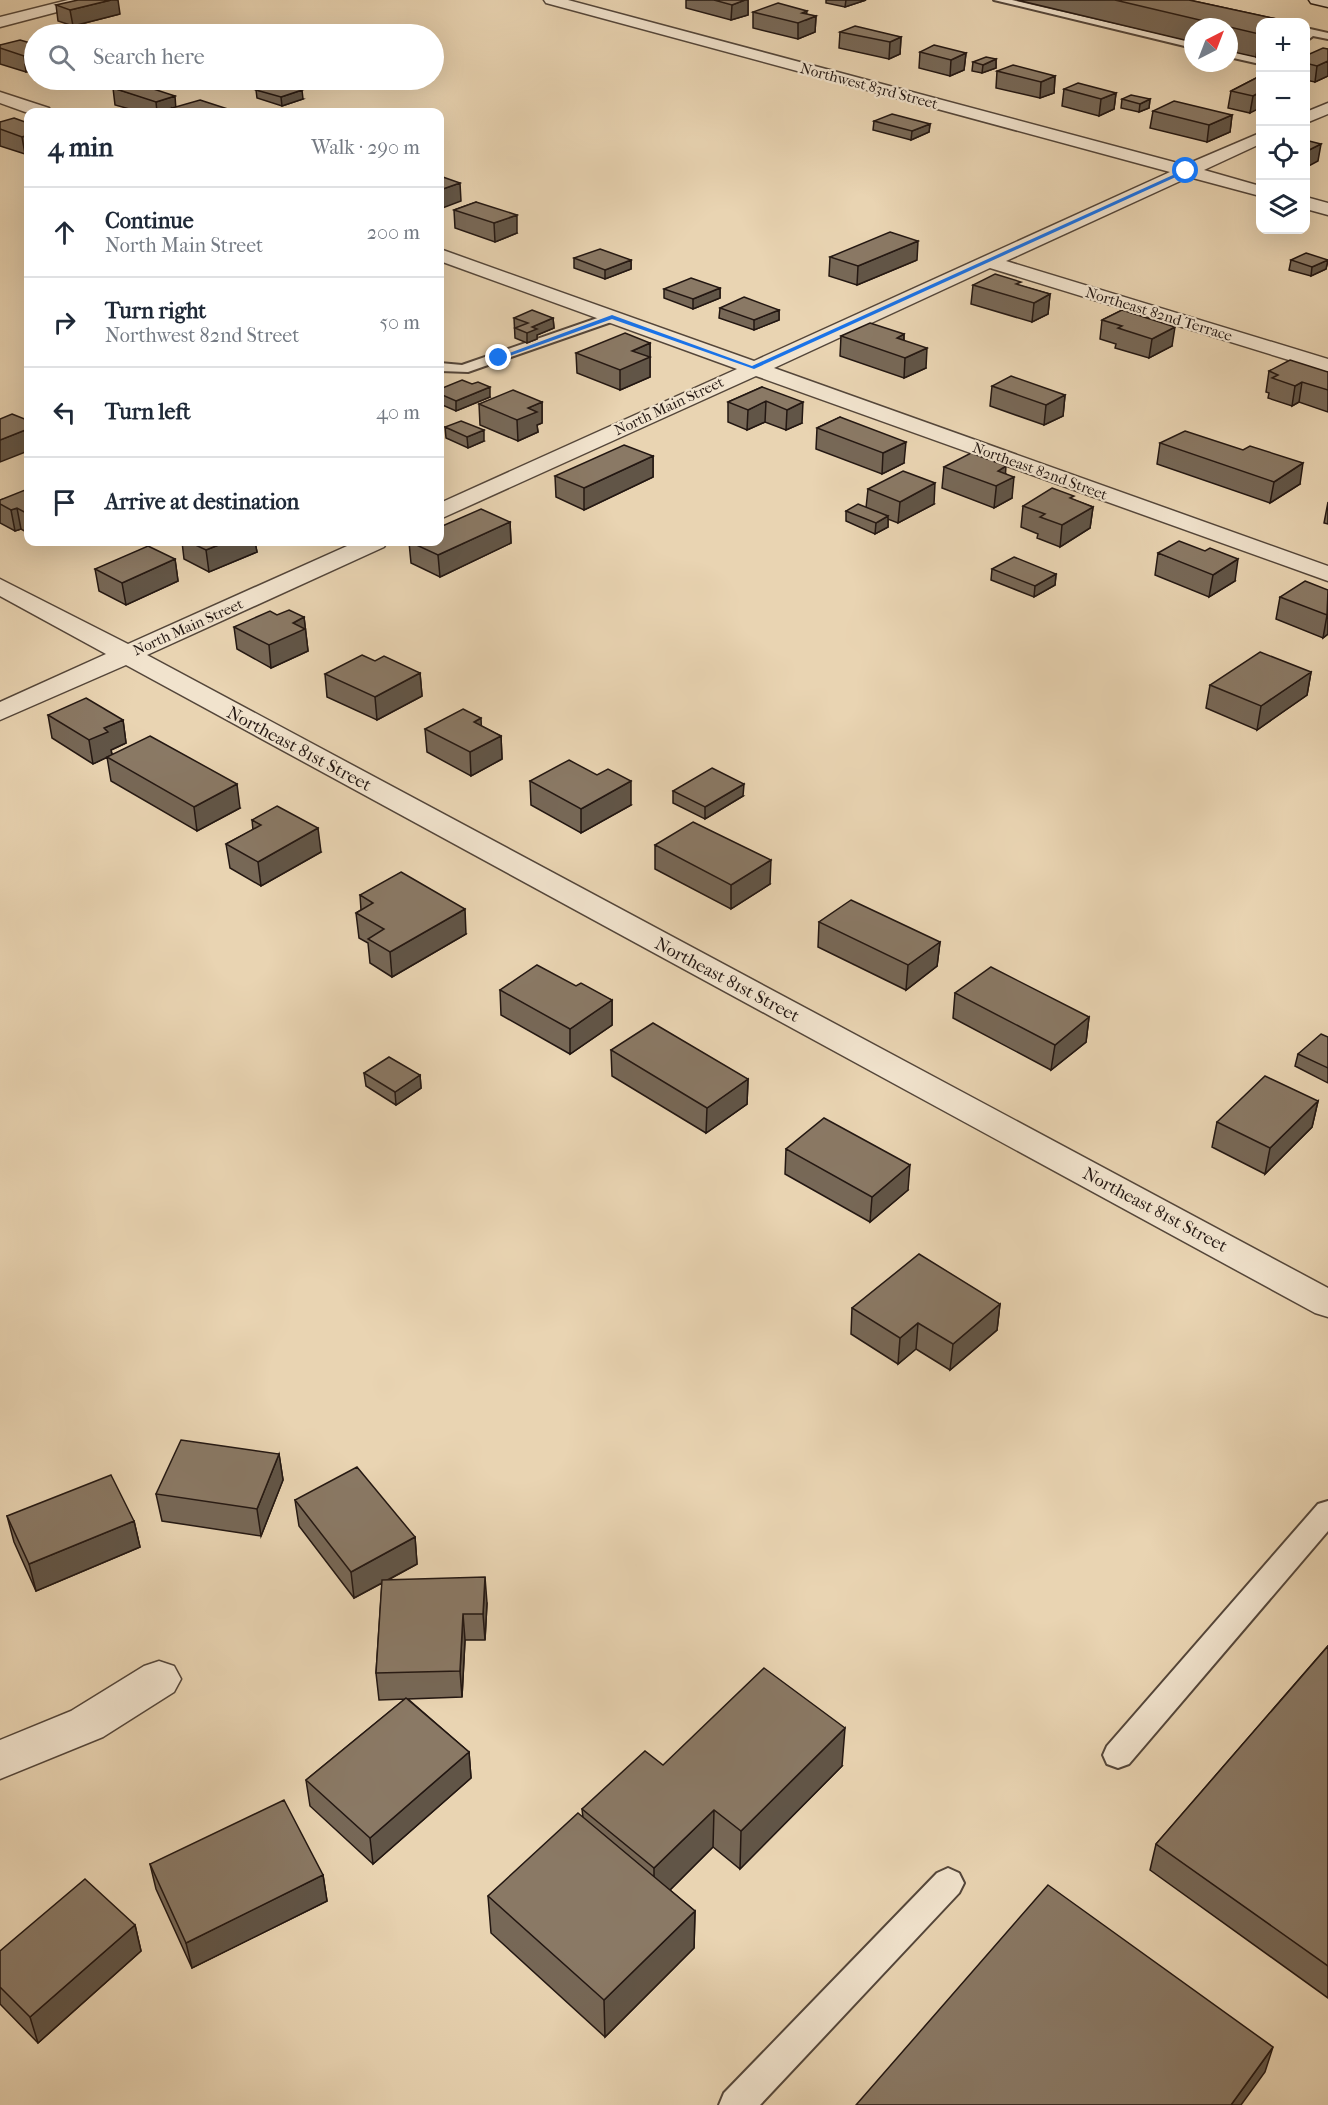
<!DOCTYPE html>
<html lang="en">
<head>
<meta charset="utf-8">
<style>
  body { margin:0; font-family:"IM FELL French Canon",serif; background:#f6f6f7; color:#1f2937 }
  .controls { position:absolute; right:18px; top:18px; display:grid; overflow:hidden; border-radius:12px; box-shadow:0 6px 24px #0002 }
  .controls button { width:54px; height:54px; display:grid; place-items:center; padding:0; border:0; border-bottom:2px solid #e0e1e3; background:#fff; color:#1f2937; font:30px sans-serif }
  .compass { position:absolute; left:1184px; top:18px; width:54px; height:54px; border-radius:50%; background:#fff; box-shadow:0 6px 24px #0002; rotate:42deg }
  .stop { position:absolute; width:18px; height:18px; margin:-14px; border:4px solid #1a73e8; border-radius:50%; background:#fff }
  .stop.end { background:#1a73e8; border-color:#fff; box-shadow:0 2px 6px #0008 }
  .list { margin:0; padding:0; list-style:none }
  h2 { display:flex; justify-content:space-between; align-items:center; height:78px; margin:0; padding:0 24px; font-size:26px }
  h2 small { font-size:20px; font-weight:400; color:#747a83 }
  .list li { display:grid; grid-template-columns:39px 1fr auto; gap:18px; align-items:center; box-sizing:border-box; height:90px; padding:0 24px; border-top:2px solid #e0e1e3 }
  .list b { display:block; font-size:22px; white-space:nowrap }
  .list p { margin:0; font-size:20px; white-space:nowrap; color:#747a83 }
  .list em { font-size:20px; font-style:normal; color:#747a83 }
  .icon { flex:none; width:33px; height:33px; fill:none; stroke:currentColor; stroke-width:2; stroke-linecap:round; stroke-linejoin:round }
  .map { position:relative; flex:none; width:1328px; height:2105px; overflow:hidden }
  .search { position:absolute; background:#fff; box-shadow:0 6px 24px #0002; left:24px; top:24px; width:420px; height:66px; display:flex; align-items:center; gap:15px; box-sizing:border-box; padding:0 21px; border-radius:33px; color:#747a83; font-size:22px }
  .panel { position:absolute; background:#fff; box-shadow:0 6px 24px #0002; left:24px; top:108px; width:420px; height:438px; border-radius:12px }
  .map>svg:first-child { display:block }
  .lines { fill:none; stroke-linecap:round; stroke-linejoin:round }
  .service-casing { stroke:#54463a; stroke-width:4 }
  .minor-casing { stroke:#54463a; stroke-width:3 }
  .tertiary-casing { stroke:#54463a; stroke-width:3 }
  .secondary-casing { stroke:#231712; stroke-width:3 }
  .service { fill:#f1e3cd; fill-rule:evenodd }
  .minor { fill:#f1e3cd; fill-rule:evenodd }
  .tertiary { fill:#f1e3cd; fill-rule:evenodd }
  .secondary { fill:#f1e3cd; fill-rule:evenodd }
  .wall { fill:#776857; stroke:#231712; stroke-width:1.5 }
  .shaded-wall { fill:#615547; stroke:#231712; stroke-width:1.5 }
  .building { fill:#8a7965; stroke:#231712; stroke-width:1.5 }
  .route { fill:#1a73e8 }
  .labels { text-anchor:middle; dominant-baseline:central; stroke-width:4.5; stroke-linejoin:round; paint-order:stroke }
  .far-street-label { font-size:15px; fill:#231712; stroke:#f1e3cd }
  .street-label { font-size:18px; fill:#231712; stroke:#f1e3cd }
</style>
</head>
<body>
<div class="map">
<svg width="1328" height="2105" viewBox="0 0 1328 2105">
  <rect width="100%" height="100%" fill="#e9d4b2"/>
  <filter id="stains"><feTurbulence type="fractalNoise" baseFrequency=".00333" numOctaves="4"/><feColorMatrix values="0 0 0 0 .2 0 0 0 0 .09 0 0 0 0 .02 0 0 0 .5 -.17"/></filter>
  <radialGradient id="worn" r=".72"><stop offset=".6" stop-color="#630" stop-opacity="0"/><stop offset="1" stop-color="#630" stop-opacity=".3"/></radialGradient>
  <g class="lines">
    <g class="service-casing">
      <path id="service" d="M994 0H1012L1193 42V48Z
        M1310 29 1328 33V39L1313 36 1306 41V31Z
        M1229 51 1260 58V64L1229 57Z
        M612 313 619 317 617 320 468 372 440 371V363L462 365Z
        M1328 1501V1531L1129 1764 1118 1768 1107 1764 1103 1755 1107 1746 1318 1504Z
        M948 1868 959 1873 964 1883 959 1893 760 2105H719L724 2093 937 1873Z"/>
    </g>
    <g class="minor-casing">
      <path id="minor" d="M544 0H568L1185 165 1260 133V144L1204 170 1260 186V196L1189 177 1006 261 1328 359V372L990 268 774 368 1328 566V581L756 376 440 519V503L737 369 440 261V249L754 361 1170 172 546 3Z
        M0 92 49 108 51 112 28 113 0 103Z
        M1328 103V114L1306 123V112Z
        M1306 197 1328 203V215L1306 209Z
        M356 542H387L384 547 147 655 1328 1288V1317L1315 1313 126 665 0 720V702L106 654 0 596V579L128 644Z
        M159 1661 174 1666 181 1679 174 1692 103 1737 0 1779V1740L71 1711 144 1666Z"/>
    </g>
    <g class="tertiary-casing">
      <path id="tertiary" d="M68 0H93L91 3 0 27V17Z"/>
    </g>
    <g class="secondary-casing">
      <path id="secondary" d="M1309 0H1328V7L1311 3Z"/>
    </g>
    <use href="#service" class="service"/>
    <use href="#minor" class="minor"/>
    <use href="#tertiary" class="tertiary"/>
    <use href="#secondary" class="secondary"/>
  </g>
  <path class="wall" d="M686 0H748V15L731 20 686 8Z
    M826 0H866L845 7 826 3Z
    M1017 0H1189L1286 21V22H1260V55L1256 57 1229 51V27H1193V42Z
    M56 5 120 14 73 26 58 21Z
    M753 12 816 16 815 32 798 39 753 28Z
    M840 32 901 37 900 54 889 59 839 48Z
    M34 44V70L26 72 0 64V45Z
    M1328 49V76L1315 82 1305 80V56Z
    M920 52 966 53 964 70 950 76 919 68Z
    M996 59V68L982 73 972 71 973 62Z
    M997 71 1055 76 1054 93 1040 98 996 88Z
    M1260 76 1250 113 1228 108 1231 91Z
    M54 80H97V82L73 89 55 83Z
    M113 88 176 107 185 112H140L115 105Z
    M1064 89 1116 93 1114 109 1099 116 1062 106Z
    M256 90 303 99 282 106 257 98Z
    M1122 99H1150L1149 108 1139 112 1121 108Z
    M1153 111 1232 115 1230 132 1207 142 1150 128Z
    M874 121 930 124 929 132 911 140 873 130Z
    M0 122 28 123 25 154 0 146Z
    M476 202 517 233 495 242 455 228 454 210Z
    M830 257 917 260 857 285 829 276Z
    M574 258 631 260V269L605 279 574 268Z
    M1291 260H1328L1326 269 1311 276 1289 270Z
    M973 285 1021 286 1050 294 1048 314 1032 322 971 304Z
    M720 288V298L693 309 664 298V289Z
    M720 308 779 310V320L754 330 719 318Z
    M1122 310 1172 346 1149 358 1115 348 1116 344 1100 339 1102 320Z
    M514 318H553L554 328 537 335V339L527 343 515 338Z
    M904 334V340L926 368 904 378 840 356 841 336Z
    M650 343V377L620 390 577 373 576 353Z
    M1269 371 1328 372V412L1299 402 1292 406 1268 398 1269 393 1266 392Z
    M472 384 490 397 456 411 440 404V389Z
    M992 386 1065 395 1063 416 1044 425 990 406Z
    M762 387 802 423 786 430 765 422 747 430 728 422V402Z
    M542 402V423L537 425 538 432 518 441 480 425 479 404Z
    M840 417 904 463 882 474 816 449 817 428Z
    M445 427 484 441 468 448 446 438Z
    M1160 443 1243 450 1300 484 1270 503 1157 464Z
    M653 456V477L584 510 556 497 555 476Z
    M944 467 1006 474 1012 498 994 508 942 488Z
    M868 489 934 504 898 523 888 519V527L875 534 846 521V511L866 508Z
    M28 492V533L21 529 15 531 0 523V500Z
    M1074 500 1093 507 1090 528 1060 547 1037 538 1038 534 1021 527 1023 506Z
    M1328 502V524L1324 523Z
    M510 522 511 543 440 577 411 563 409 542Z
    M182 542H255L257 552 209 572 184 559Z
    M1158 553 1235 581 1209 597 1155 575Z
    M175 559 178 581 126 605 99 591 95 569Z
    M992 569 1056 574 1055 585 1034 597 991 580Z
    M1328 590V634L1323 638 1276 619 1280 597Z
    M277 615 304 617 308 651 271 668 237 649 234 627Z
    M375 661 420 673 422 696 377 720 327 697 325 674Z
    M1311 672 1307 695 1257 730 1206 708 1210 685Z
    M48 715 123 720 126 743 111 750 112 754 240 808 197 831 111 781 107 757 93 764 52 738Z
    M481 726 501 736 502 759 471 776 427 752 425 729Z
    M530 781 631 805 581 833 531 805Z
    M673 791 743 796 705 819 673 803Z
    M252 820 321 852 261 886 230 868 226 844 253 830Z
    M655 845 770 884 731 909 655 869Z
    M360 895 466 934 392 977 370 963 368 943 359 938 356 913 361 910Z
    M819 922 940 942 937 966 906 990 818 947Z
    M576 986 612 1000V1025L570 1054 501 1015 500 990Z
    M955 993 1089 1017 1086 1042 1051 1070 953 1018Z
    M1328 1037V1083L1295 1066 1298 1054Z
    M611 1050 748 1079 747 1104 706 1133 612 1076Z
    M364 1073 420 1075 421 1088 396 1105 366 1086Z
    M1318 1101 1312 1127 1265 1174 1212 1147 1217 1122Z
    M786 1149 908 1190 870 1222 785 1174Z
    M1000 1304 997 1330 950 1370 916 1349 898 1364 851 1334 852 1308Z
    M279 1454 283 1480 261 1536 162 1521 156 1494Z
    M295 1500 415 1537 417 1564 388 1580 487 1603 485 1640H465L462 1697 408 1699 469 1752 471 1778 373 1864 310 1806 306 1780 405 1699 379 1700 376 1673 382 1583 354 1598 299 1526Z
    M7 1516 134 1521 140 1547 36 1591 14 1542Z
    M1328 1646V1998L1150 1870 1156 1844Z
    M663 1765 842 1766 740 1869 713 1847 670 1890 695 1911 694 1948 605 2037 491 1933 488 1896 583 1818 582 1809Z
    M150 1864 323 1875 327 1901 192 1968 156 1889Z
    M135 1925 141 1951 38 2043 0 2004V1951Z"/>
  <path class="shaded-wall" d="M111 0H118L120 14 73 26 70 10Z
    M745 0H748V15L731 20 732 5Z
    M846 0H866L845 7Z
    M807 11 806 20 816 16 815 32 798 39V23L802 13Z
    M1260 33V55L1256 57 1259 34Z
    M901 37 900 54 889 59 890 42Z
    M34 53V70L26 72 24 56Z
    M966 53 964 70 950 76 951 60Z
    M996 59V68L982 73 983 65Z
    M1328 61V76L1315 82 1317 66Z
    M1055 76 1054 93 1040 98 1041 82Z
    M72 80H97V82L73 89Z
    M302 90 303 99 282 106 281 97Z
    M1260 92V108L1250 113 1253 96Z
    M1116 93 1114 109 1099 116 1101 99Z
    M175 96 176 110 172 108 173 112H157L156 102Z
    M1150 99 1149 108 1139 112 1140 104Z
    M1232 115 1230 132 1207 142 1209 125Z
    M930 124 929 132 911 140 912 131Z
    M28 135V153L25 154 22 137Z
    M1321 144 1318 161 1305 168V152Z
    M460 183 461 201 440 209V190Z
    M517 215V233L495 242 494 223Z
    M918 241 917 260 857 285 858 266Z
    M631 260V269L605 279V270Z
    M1328 260 1326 269 1311 276 1312 267Z
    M720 288V298L693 309V299Z
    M1050 294 1048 314 1032 322 1034 303Z
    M779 310V320L754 330V320Z
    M553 318 554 328 537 335V339L527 343V333L532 327Z
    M1175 327 1172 346 1149 358 1152 339Z
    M904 334 903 354 897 338Z
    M650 343V377L620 390V370L632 351Z
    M927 348 926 368 904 378 905 358Z
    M1302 382 1299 402 1292 406 1295 386Z
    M490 387V397L456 411V401Z
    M1065 395 1063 416 1044 425 1046 405Z
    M766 401 765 422 747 430 748 410Z
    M542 402V423L537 425 538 432 518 441 517 420 528 408Z
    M803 402 802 423 786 430 787 410Z
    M28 429V451L0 462V440Z
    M484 430V441L468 448 467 437Z
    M906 442 904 463 882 474 883 453Z
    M653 456V477L584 510V488Z
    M1303 463 1300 484 1270 503 1274 482Z
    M1006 466 1005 481 1014 477 1012 498 994 508 998 471Z
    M935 483 934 504 898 523 900 502Z
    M1093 507 1090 528 1060 547 1062 525Z
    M17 508 21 529 15 531 11 510Z
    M888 516V527L875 534 876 523Z
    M510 522 511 543 440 577 438 555Z
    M226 542H255L257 552 209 572 206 550Z
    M175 559 178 581 126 605 122 583Z
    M1238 559 1235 581 1209 597 1213 575Z
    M1056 574 1055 585 1034 597 1035 586Z
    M1327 615H1328V634L1323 638Z
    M304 617 308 651 271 668 269 645 293 623Z
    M1311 672 1307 695 1257 730 1261 706Z
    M420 673 422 696 377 720 375 697Z
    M481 718 482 742 474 722Z
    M123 720 126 743 111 750 112 755 93 764 89 740 104 728Z
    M501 736 502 759 471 776 470 752Z
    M631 781V805L581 833V809Z
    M237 784 240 808 197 831 194 807Z
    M744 784 743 796 705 819V807Z
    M318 828 321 852 261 886 258 862Z
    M771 860 770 884 731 909V885Z
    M465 909 466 934 392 977 390 952Z
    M940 942 937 966 906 990 908 965Z
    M612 1000V1025L570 1054V1029Z
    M1089 1017 1086 1042 1051 1070 1055 1045Z
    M420 1075 421 1088 396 1105 395 1092Z
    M748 1079 747 1104 706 1133 707 1108Z
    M1318 1101 1312 1127 1265 1174 1270 1148Z
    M910 1165 908 1190 870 1222 872 1197Z
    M1000 1304 997 1330 950 1370 953 1344Z
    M918 1323 916 1349 898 1364 900 1338Z
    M279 1454 283 1480 261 1536 257 1509Z
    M134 1521 140 1547 36 1591 29 1564Z
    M415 1537 417 1564 354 1598 351 1572Z
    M485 1577 487 1603 485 1640 483 1614Z
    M463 1614 465 1640 462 1697 460 1671Z
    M845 1728 842 1766 740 1869 741 1831Z
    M469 1752 471 1778 373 1864 370 1838Z
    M714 1810 713 1847 654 1906V1868Z
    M323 1875 327 1901 192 1968 186 1943Z
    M695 1911 694 1948 605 2037 604 2000Z
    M135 1925 141 1951 38 2043 30 2017Z
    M1273 2047 1265 2072 1241 2105H1231Z"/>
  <path class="building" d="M78 0H111L70 10 56 5Z
    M714 0H745L732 5Z
    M1115 0H1189L1286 21 1283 22H1260V33L1259 34Z
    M778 3 807 11 802 13 816 16 798 23 753 12Z
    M855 26 901 37 890 42 840 32Z
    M20 40 34 44V53L24 56 0 48V45Z
    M934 45 966 53 951 60 920 52Z
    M1323 48 1328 49V61L1317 66 1305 63V56Z
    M986 57 996 59 983 65 973 62Z
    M1013 65 1055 76 1041 82 997 71Z
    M1260 76V92L1253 96 1231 91Z
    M132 82 175 96 156 102 113 88Z
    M277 83 302 90 281 97 256 90Z
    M1078 83 1116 93 1101 99 1064 89Z
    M1131 95 1150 99 1140 104 1122 99Z
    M200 100 237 112H185L172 108Z
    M1174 101 1232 115 1209 125 1153 111Z
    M892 114 930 124 912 131 874 121Z
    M14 118 28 123V135L22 137 0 129V122Z
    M1305 140 1321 144 1305 152Z
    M440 176 460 183 440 190Z
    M476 202 517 215 494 223 454 210Z
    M890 232 918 241 858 266 830 257Z
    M600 249 631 260 605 270 574 258Z
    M1306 253 1328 260 1312 267 1291 260Z
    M995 274 1021 282 1016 284 1050 294 1034 303 973 285Z
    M691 278 720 288 693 299 664 289Z
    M744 297 779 310 754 320 720 308Z
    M532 310 553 318 532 327 537 329 527 333 515 328 528 323 514 318Z
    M1122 310 1175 327 1152 339 1118 328 1122 326 1102 320Z
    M870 323 904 334 897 338 927 348 905 358 841 336Z
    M625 333 650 343 632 351 650 357 620 370 576 353Z
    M1290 360 1328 372V390L1302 382 1295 386 1272 378 1278 375 1269 371Z
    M1011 376 1065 395 1046 405 992 386Z
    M462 380 472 384 478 382 490 387 456 401 440 394V389Z
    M762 387 803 402 787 410 766 401 748 410 728 402Z
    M513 390 542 402 528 408 537 412 517 420 479 404Z
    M12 414 27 420H28V429L0 440V419Z
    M840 417 906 442 883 453 817 428Z
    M461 421 484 430 467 437 445 427Z
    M1185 431 1243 450 1250 446 1303 463 1274 482 1160 443Z
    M624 445 653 456 584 488 555 476Z
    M971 453 1006 466 998 471 1014 477 996 486 944 467Z
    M903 471 935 483 900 502 868 489Z
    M1052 488 1074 496 1070 498 1093 507 1062 525 1040 517 1045 514 1023 506Z
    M25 490 28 492V514L17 508 11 510 0 504V500Z
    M858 504 888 516 876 523 846 511Z
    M481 509 510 522 438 555 410 542H440V527Z
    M1179 541 1205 551 1210 548 1238 559 1213 575 1158 553Z
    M189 542H226L206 550Z
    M148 546 175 559 122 583 95 569Z
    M1014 557 1056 574 1035 586 992 569Z
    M1305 581 1328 590 1327 615 1280 597Z
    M289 610 304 617 293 623 305 629 269 645 234 627 270 611 277 615Z
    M1260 652 1311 672 1261 706 1210 685Z
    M362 655 375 661 384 656 420 673 375 697 325 674Z
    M86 698 123 720 104 728 108 732 89 740 48 715Z
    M463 709 481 718 474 722 501 736 470 752 425 729Z
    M150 736 237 784 194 807 107 757Z
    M569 760 597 775 608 769 631 781 581 809 530 781Z
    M712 768 744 784 705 807 673 791Z
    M277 806 318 828 258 862 226 844 261 825 252 820Z
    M693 822 771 860 731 885 655 845Z
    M401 872 465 909 390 952 368 939 384 929 356 913 373 903 360 895Z
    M851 900 940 942 908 965 819 922Z
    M537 965 576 986 581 983 612 1000 570 1029 500 990Z
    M991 967 1089 1017 1055 1045 955 993Z
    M653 1023 748 1079 707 1108 611 1050Z
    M1321 1034 1328 1037V1068L1298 1054Z
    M389 1057 420 1075 395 1092 364 1073Z
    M1265 1076 1318 1101 1270 1148 1217 1122Z
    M824 1118 910 1165 872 1197 786 1149Z
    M919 1254 1000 1304 953 1344 918 1323 900 1338 852 1308Z
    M181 1440 279 1454 257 1509 156 1494Z
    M357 1467 415 1537 351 1572 295 1500Z
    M111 1475 134 1521 29 1564 7 1516Z
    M485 1577 483 1614H463L460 1671 376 1673 382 1580Z
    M1328 1646V1966L1156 1844Z
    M764 1668 845 1728 741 1831 714 1810 654 1868 582 1809 645 1751 663 1765Z
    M406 1698 469 1752 370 1838 306 1780Z
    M284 1800 323 1875 186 1943 150 1864Z
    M578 1813 695 1911 604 2000 488 1896Z
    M85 1879 135 1925 30 2017 0 1987V1951Z
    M1048 1885 1273 2047 1231 2105H856Z"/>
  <path class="route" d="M1184 170 1189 171 754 369 612 319 501 359 496 358 612 315 752 366Z"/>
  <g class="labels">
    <g class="far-street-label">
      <text transform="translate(869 86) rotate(15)">Northwest 83rd Street</text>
      <text transform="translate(1159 314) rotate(17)">Northeast 82nd Terrace</text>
      <text transform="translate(669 406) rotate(-25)">North Main Street</text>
      <text transform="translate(1040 471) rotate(20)">Northeast 82nd Street</text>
      <text transform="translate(188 627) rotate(-24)">North Main Street</text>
    </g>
    <g class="street-label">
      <text transform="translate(299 749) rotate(28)">Northeast 81st Street</text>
      <text transform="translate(727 980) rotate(28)">Northeast 81st Street</text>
      <text transform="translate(1155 1210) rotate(28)">Northeast 81st Street</text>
    </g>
  </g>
  <rect width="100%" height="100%" filter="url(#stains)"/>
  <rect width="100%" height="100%" fill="url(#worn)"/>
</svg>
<div class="controls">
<button>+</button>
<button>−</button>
<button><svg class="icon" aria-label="locate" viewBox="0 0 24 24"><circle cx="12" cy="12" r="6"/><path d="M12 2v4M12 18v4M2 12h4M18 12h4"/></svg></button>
<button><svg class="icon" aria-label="layers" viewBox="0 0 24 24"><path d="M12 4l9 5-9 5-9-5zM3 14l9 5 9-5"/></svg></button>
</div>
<svg class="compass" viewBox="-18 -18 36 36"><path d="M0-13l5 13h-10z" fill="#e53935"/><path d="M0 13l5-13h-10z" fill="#747a83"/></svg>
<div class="stop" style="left:1186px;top:171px"></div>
<div class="stop end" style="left:499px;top:358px"></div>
<div class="search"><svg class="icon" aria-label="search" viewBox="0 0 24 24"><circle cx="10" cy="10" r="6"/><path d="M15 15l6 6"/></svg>Search here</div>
<section class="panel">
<h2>4 min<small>Walk · 290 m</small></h2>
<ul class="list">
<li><svg class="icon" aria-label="ahead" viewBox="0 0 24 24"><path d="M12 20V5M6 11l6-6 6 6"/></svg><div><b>Continue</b><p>North Main Street</p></div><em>200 m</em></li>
<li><svg class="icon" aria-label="right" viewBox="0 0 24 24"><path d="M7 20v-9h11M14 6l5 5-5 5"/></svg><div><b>Turn right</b><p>Northwest 82nd Street</p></div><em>50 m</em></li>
<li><svg class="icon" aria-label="left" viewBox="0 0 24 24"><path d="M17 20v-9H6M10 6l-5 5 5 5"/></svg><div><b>Turn left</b></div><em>40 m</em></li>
<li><svg class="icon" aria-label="arrive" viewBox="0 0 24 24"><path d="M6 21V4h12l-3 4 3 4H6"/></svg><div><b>Arrive at destination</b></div></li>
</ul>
</section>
</div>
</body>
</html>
